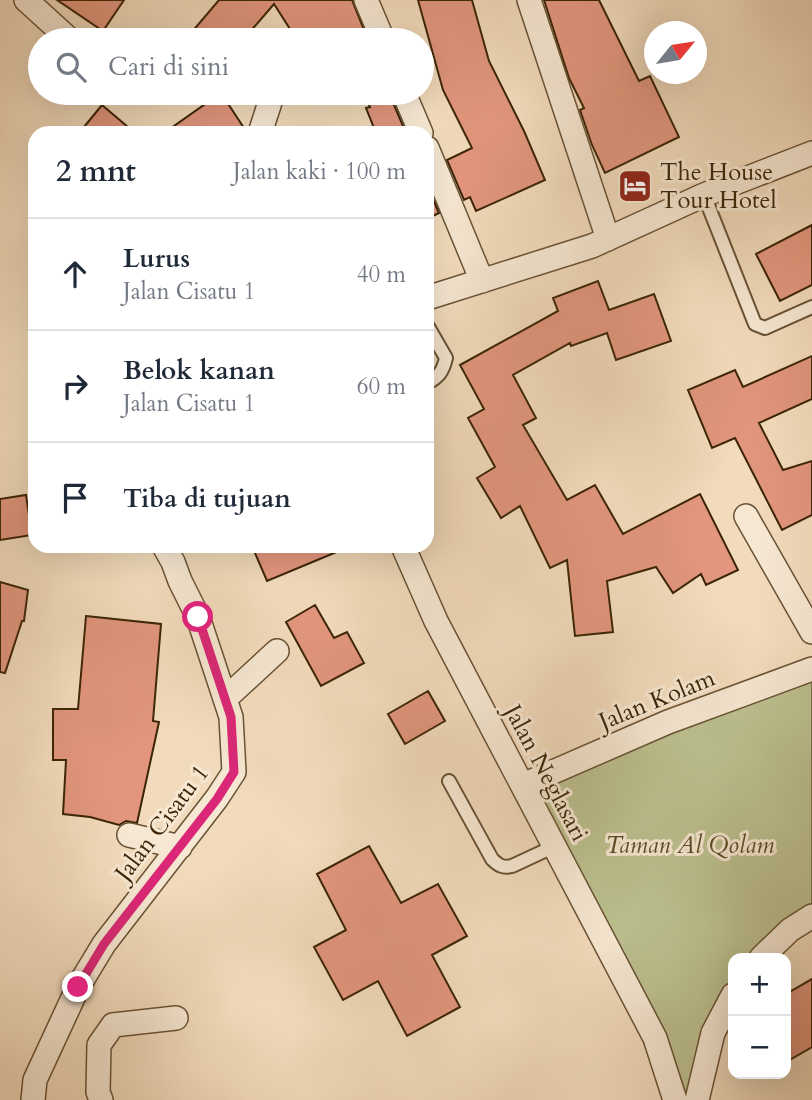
<!DOCTYPE html>
<html lang="id">
<head>
<meta charset="utf-8">
<style>
  body { margin:0; font-family:Cardo,serif; background:#f6f6f7; color:#1f2937 }
  .controls { position:absolute; right:21px; bottom:21px; display:grid; overflow:hidden; border-radius:14px; box-shadow:0 7px 28px #0002 }
  .controls button { width:63px; height:63px; display:grid; place-items:center; padding:0; border:0; border-bottom:2px solid #e0e1e3; background:#fff; color:#1f2937; font:35px sans-serif }
  .compass { position:absolute; left:644px; top:21px; width:63px; height:63px; border-radius:50%; background:#fff; box-shadow:0 7px 28px #0002; rotate:60deg }
  .stop { position:absolute; width:21px; height:21px; margin:-16px; border:5px solid #db2777; border-radius:50%; background:#fff }
  .stop.end { background:#db2777; border-color:#fff; box-shadow:0 2px 7px #0008 }
  .list { margin:0; padding:0; list-style:none }
  h2 { display:flex; justify-content:space-between; align-items:center; height:91px; margin:0; padding:0 28px; font-size:30px }
  h2 small { font-size:23px; font-weight:400; color:#747a83 }
  .list li { display:grid; grid-template-columns:46px 1fr auto; gap:21px; align-items:center; box-sizing:border-box; height:112px; padding:0 28px; border-top:2px solid #e0e1e3 }
  .list b { display:block; font-size:26px; white-space:nowrap }
  .list p { margin:0; font-size:23px; white-space:nowrap; color:#747a83 }
  .list em { font-size:23px; font-style:normal; color:#747a83 }
  .icon { flex:none; width:38px; height:38px; fill:none; stroke:currentColor; stroke-width:2; stroke-linecap:round; stroke-linejoin:round }
  .map { position:relative; flex:none; width:812px; height:1100px; overflow:hidden }
  .search { position:absolute; background:#fff; box-shadow:0 7px 28px #0002; left:28px; top:28px; width:406px; height:77px; display:flex; align-items:center; gap:18px; box-sizing:border-box; padding:0 24px; border-radius:38px; color:#747a83; font-size:26px }
  .panel { position:absolute; background:#fff; box-shadow:0 7px 28px #0002; left:28px; top:126px; width:406px; height:427px; border-radius:21px }
  .map>svg:first-child { display:block }
  .green { fill:#bcc08f; stroke:#7c724a; stroke-width:2 }
  .building { fill:#e2967d; stroke:#3b2506; stroke-width:2 }
  .lines { fill:none; stroke-linecap:round; stroke-linejoin:round }
  .service-casing { stroke:#695234; stroke-width:16 }
  .minor-casing { stroke:#695234; stroke-width:26 }
  .service { stroke:#f7e8d3; stroke-width:12 }
  .minor { stroke:#f7e8d3; stroke-width:23 }
  .route { stroke:#db2777; stroke-width:9 }
  .labels { text-anchor:middle; dominant-baseline:central; stroke-width:6; stroke-linejoin:round; paint-order:stroke }
  .poi-label { font-size:24px; fill:#3b2506; stroke:#f7e8d3; text-anchor:start }
  .street-label { font-size:24px; fill:#3b2506; stroke:#f7e8d3 }
  .park-label { font-size:24px; font-style:italic; fill:#5b4c28; stroke:#f7e8d3 }
</style>
</head>
<body>
<div class="map">
<svg width="812" height="1100" viewBox="0 0 812 1100">
  <rect width="100%" height="100%" fill="#f2dbbc"/>
  <filter id="stains"><feTurbulence type="fractalNoise" baseFrequency=".00286" numOctaves="4"/><feColorMatrix values="0 0 0 0 .2 0 0 0 0 .09 0 0 0 0 .02 0 0 0 .5 -.17"/></filter>
  <radialGradient id="worn" r=".72"><stop offset=".6" stop-color="#630" stop-opacity="0"/><stop offset="1" stop-color="#630" stop-opacity=".3"/></radialGradient>
  <path class="green" d="M812 669V916L761 958H733V995L697 1100H675L523 785Z"/>
  <path class="building" d="M57 0H124L103 31Z
    M219 0H352L368 40H297L274 4 243 40H185Z
    M418 0H472L489 61 524 131 545 180 476 211 470 197 464 200 447 160 472 148 443 90Z
    M544 0H599L639 81 650 76 679 137 605 173 592 145 580 110 584 108 569 78Z
    M221 93 246 131V133H164Z
    M363 93H390L391 98 406 133H376L366 108 370 107Z
    M102 105 135 133H79Z
    M427 185 439 213 427 219Z
    M812 225V285L780 301 756 254Z
    M598 281 609 310 654 294 671 341 616 360 607 333 571 346 570 343 513 375 536 418 523 425 567 500 595 485 623 534 700 494 738 570 706 585 701 574 673 593 656 567 607 581 613 632 575 636 567 560 550 568 520 506 501 518 477 478 495 467 468 418 484 409 460 365 558 311 553 298Z
    M812 356V399L759 423 783 470 812 461V515L782 530 735 438 712 448 688 390 735 370 743 387Z
    M26 495 32 535 0 540V499Z
    M252 546H351L267 581Z
    M0 582 28 590 24 621H22L5 673 0 672Z
    M315 605 334 638 347 632 364 663 321 686 286 622Z
    M86 616 161 624 153 721 159 722 137 823 126 821 119 825 90 817 63 814 66 760H53V709H78Z
    M428 691 445 721 405 744 388 714Z
    M369 846 401 903 438 884 467 936 432 955 460 1007 407 1036 378 981 343 1000 314 947 346 930 317 874Z
    M812 979V1047L786 1062V994Z"/>
  <g class="lines">
    <g class="service-casing">
      <path id="service" d="M704 195 755 324 765 328 812 307
        M427 383C439 377 443 371 446 358L427 325
        M449 781 492 859C499 866 503 868 512 866L555 846"/>
    </g>
    <g class="minor-casing">
      <path id="minor" d="M26 0 70 40
        M366 0 383 40
        M529 0 608 239
        M404 93 421 133
        M260 133 273 93
        M427 148 482 281
        M427 298 592 246 704 195 812 153
        M746 516 812 632
        M403 546 436 621 655 1038 675 1100
        M225 699 277 651
        M523 785 668 722 812 669
        M129 835 180 847
        M761 958 790 930 812 916
        M33 1100 35 1080 78 987 104 944 217 798 234 772 231 717 198 617 180 581 173 562 164 546
        M101 1100 98 1092 99 1045 113 1025 176 1018
        M697 1100 713 1033 733 995"/>
    </g>
    <use href="#service" class="service"/>
    <use href="#minor" class="minor"/>
  </g>
  <g class="lines">
    <path class="route" d="M78 987 104 944 217 799 234 772 231 717 198 617"/>
  </g>
  <defs>
    <g id="hotel-square" transform="scale(1.75)"><rect x="-9" y="-9" width="18" height="18" rx="4" fill="#8f2418" stroke="#f7e8d3"/><path d="M-6-4.5h1.5V1H6V5H4.5V3h-9V5H-6ZM-4 0a1.8 1.8 0 1 1 3.6 0ZM.5 0V-2.5h3Q6-2.5 6 0Z" fill="#fff"/></g>
  </defs>
  <g fill-rule="evenodd">
    <use href="#hotel-square" x="635" y="186"/>
  </g>
  <g class="labels">
    <g class="poi-label">
      <text x="660" y="172">The House<tspan x="660" dy="28">Tour Hotel</tspan></text>
    </g>
    <g class="street-label">
      <text transform="translate(657 700) rotate(-22)">Jalan Kolam</text>
      <text transform="translate(546 773) rotate(62)">Jalan Neglasari</text>
      <text transform="translate(162 823) rotate(-53)">Jalan Cisatu 1</text>
    </g>
    <g class="park-label">
      <text x="690" y="845">Taman Al Qolam</text>
    </g>
  </g>
  <rect width="100%" height="100%" filter="url(#stains)"/>
  <rect width="100%" height="100%" fill="url(#worn)"/>
</svg>
<div class="controls">
<button>+</button>
<button>−</button>
</div>
<svg class="compass" viewBox="-18 -18 36 36"><path d="M0-13l5 13h-10z" fill="#e53935"/><path d="M0 13l5-13h-10z" fill="#747a83"/></svg>
<div class="stop" style="left:198px;top:617px"></div>
<div class="stop end" style="left:78px;top:987px"></div>
<div class="search"><svg class="icon" aria-label="search" viewBox="0 0 24 24"><circle cx="10" cy="10" r="6"/><path d="M15 15l6 6"/></svg>Cari di sini</div>
<section class="panel">
<h2>2 mnt<small>Jalan kaki · 100 m</small></h2>
<ul class="list">
<li><svg class="icon" aria-label="ahead" viewBox="0 0 24 24"><path d="M12 20V5M6 11l6-6 6 6"/></svg><div><b>Lurus</b><p>Jalan Cisatu 1</p></div><em>40 m</em></li>
<li><svg class="icon" aria-label="right" viewBox="0 0 24 24"><path d="M7 20v-9h11M14 6l5 5-5 5"/></svg><div><b>Belok kanan</b><p>Jalan Cisatu 1</p></div><em>60 m</em></li>
<li><svg class="icon" aria-label="arrive" viewBox="0 0 24 24"><path d="M6 21V4h12l-3 4 3 4H6"/></svg><div><b>Tiba di tujuan</b></div></li>
</ul>
</section>
</div>
</body>
</html>
